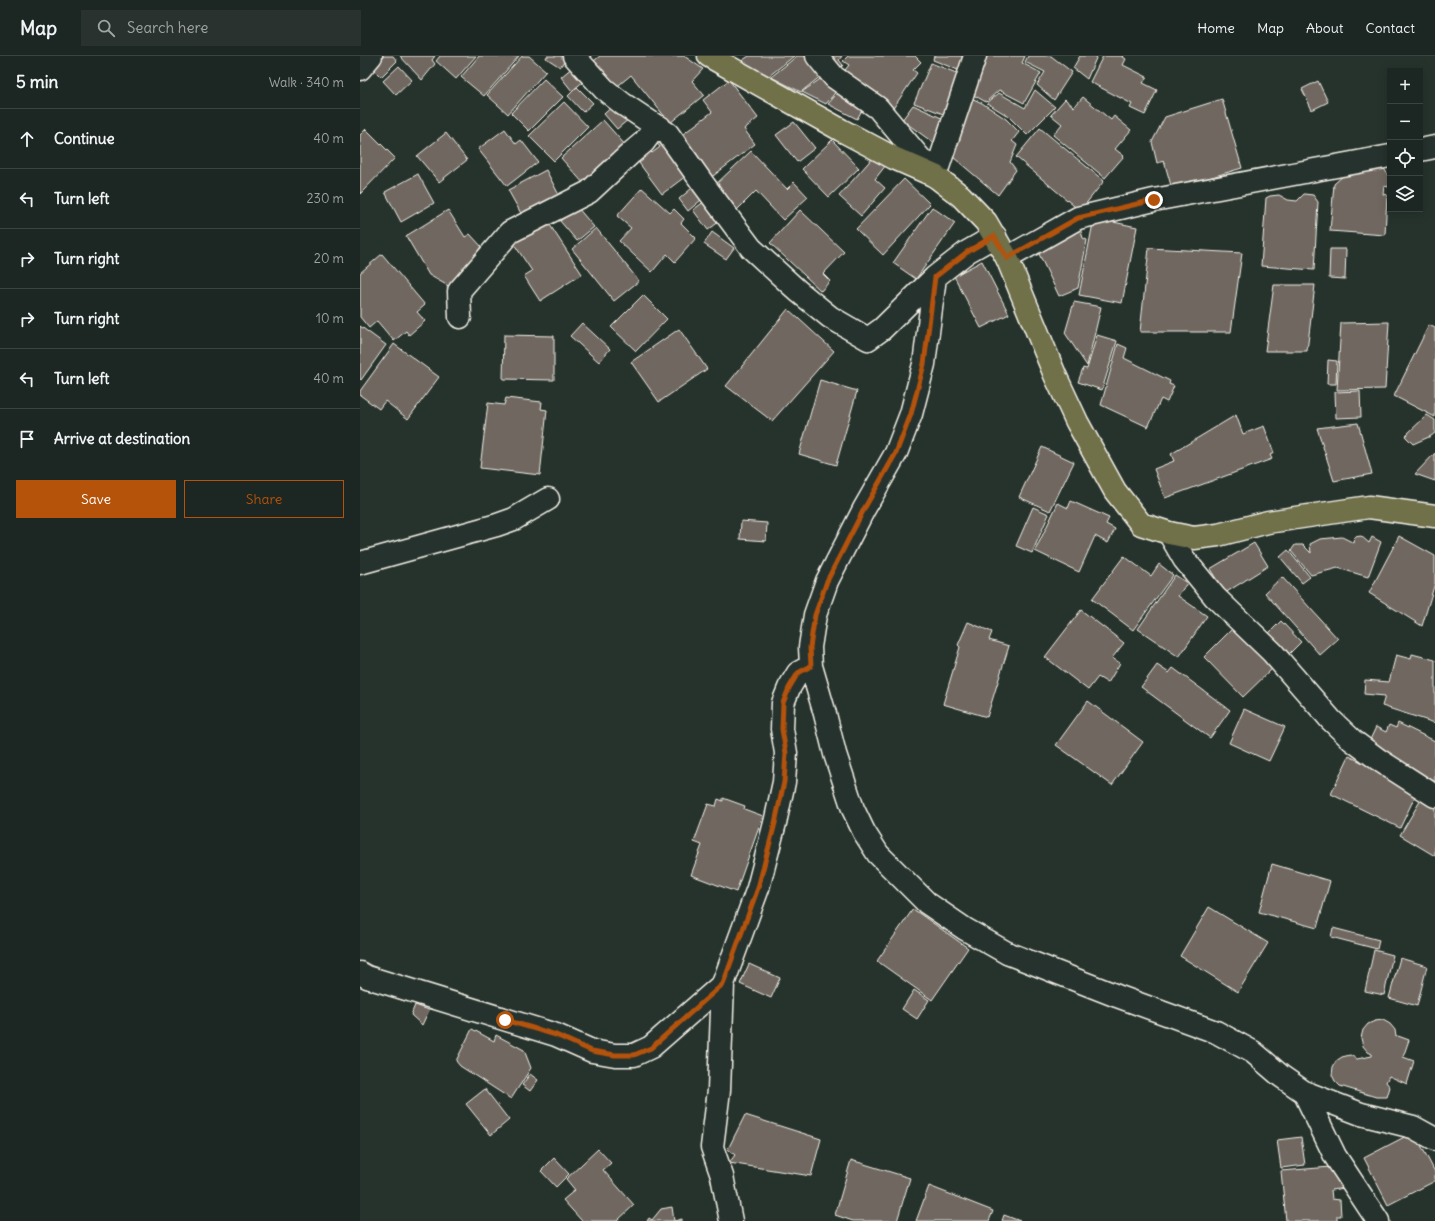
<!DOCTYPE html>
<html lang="en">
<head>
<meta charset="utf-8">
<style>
  body { margin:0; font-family:Delius,sans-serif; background:#29322f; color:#f1f3f6 }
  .controls { position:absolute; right:12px; top:12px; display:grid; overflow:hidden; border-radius:0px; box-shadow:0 2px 10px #0003 }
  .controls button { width:36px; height:36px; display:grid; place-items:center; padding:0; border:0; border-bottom:1px solid #3a4340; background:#1c2622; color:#f1f3f6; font:20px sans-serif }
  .stop { position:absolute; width:12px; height:12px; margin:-9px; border:3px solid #b45309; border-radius:50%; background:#fff }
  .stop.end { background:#b45309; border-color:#fff; box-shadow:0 1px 4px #0008 }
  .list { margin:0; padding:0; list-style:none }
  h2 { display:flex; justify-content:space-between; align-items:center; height:52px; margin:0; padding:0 16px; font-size:17px }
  h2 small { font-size:13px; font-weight:400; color:#a0a5a5 }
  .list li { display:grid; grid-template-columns:26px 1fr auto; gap:12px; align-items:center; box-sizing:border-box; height:60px; padding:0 16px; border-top:1px solid #3a4340 }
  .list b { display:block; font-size:15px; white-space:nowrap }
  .list em { font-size:13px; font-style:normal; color:#a0a5a5 }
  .actions { display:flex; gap:8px; padding:12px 16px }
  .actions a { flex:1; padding:9px 0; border:1px solid #b45309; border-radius:0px; text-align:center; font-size:14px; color:#b45309 }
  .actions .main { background:#b45309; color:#fff }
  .icon { flex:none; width:22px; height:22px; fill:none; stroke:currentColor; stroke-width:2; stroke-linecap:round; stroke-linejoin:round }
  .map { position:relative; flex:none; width:1075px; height:1165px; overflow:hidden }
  header { display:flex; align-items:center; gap:24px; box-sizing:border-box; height:56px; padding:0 20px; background:#1c2622; border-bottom:1px solid #3a4340 }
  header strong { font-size:19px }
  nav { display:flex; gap:22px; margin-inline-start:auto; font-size:14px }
  .search { width:280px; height:36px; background:#29322f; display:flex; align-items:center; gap:10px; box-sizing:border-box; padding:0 14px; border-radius:0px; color:#a0a5a5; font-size:15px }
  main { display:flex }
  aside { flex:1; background:#1c2622 }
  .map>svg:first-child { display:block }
  .building { fill:#706761; stroke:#f4f1e8 }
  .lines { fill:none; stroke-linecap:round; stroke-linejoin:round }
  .minor-casing { stroke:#f4f1e8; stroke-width:25 }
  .major-casing { stroke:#f4f1e8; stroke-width:25 }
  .minor { stroke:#26332d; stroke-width:22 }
  .major { stroke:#70704a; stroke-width:22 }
  .route { stroke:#b45309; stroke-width:5 }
</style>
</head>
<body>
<header>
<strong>Map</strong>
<div class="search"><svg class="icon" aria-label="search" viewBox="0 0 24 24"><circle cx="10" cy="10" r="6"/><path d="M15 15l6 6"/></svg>Search here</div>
<nav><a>Home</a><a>Map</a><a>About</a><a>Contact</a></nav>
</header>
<main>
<aside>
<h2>5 min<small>Walk · 340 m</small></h2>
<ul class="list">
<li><svg class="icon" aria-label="ahead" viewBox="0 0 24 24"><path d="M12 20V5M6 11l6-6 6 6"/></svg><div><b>Continue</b></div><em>40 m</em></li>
<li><svg class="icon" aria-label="left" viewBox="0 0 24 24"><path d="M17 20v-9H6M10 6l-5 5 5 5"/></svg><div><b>Turn left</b></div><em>230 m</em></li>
<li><svg class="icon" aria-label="right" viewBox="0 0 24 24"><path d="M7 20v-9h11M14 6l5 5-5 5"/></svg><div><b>Turn right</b></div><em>20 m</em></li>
<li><svg class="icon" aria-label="right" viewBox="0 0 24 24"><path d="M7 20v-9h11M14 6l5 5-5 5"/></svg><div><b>Turn right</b></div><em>10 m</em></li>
<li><svg class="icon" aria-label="left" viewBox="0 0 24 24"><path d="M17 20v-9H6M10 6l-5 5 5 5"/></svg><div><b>Turn left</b></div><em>40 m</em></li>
<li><svg class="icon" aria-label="arrive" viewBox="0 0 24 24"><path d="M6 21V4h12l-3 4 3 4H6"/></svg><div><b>Arrive at destination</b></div></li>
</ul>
<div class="actions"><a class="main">Save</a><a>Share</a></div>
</aside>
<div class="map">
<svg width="1075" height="1165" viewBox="0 0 1075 1165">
  <rect width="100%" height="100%" fill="#26332d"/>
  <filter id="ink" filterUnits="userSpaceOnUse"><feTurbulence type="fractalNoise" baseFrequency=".025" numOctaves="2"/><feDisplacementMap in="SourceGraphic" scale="8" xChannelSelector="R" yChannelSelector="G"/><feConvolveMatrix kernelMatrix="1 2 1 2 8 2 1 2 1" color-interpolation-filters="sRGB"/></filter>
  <g filter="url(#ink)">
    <path class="building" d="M17 0H33L37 5 21 21 8 8Z
      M40 0H75L72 4 75 8 62 24Z
      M80 0H116L96 23 76 5Z
      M119 0H159L124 40 101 21Z
      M162 0H169L186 15 148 58 127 39Z
      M187 0H206L207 1 200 11 186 2Z
      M240 0H324L343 13 332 25 344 39 310 67 271 19 254 33 230 8Z
      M389 0H434L409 20 380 6Z
      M437 0H447L462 19 441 36 411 21Z
      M465 0H482L479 4 483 9 479 14Z
      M488 0H555L561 6 553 14 557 17 532 54 482 18 489 9 483 5Z
      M574 0H608L603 16 573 4Z
      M622 0H665L662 7 681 17 664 47 639 34 626 46 608 36Z
      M668 0H691L712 16 694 44 677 29 685 16 665 6Z
      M720 0H737L727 23 713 12Z
      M743 0H764L763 1 766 3 763 9 787 21 783 27 797 34 785 59 770 52 772 48 730 26Z
      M571 7 604 20 586 59 554 47Z
      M39 10 52 24 36 39 23 25Z
      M214 10 225 24 212 35 201 21Z
      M463 21 478 33 466 48 442 36Z
      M184 23 203 41 169 75 151 57Z
      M369 24 398 62 384 73 395 88 349 123 318 82 352 56 343 44Z
      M958 25 968 46 952 54 942 33Z
      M217 31 233 47 223 56 208 40Z
      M480 34 505 49 497 63 468 48Z
      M675 34 695 51 667 79 648 60 627 47 639 37 665 52Z
      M607 40 622 47 646 63 659 76 652 85 657 89 650 106 656 114 638 139 587 96Z
      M723 41 751 64 754 60 771 74 755 93 764 100 745 122 693 79 702 68 691 59 705 43 714 51Z
      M862 43 882 112 812 133 804 105 797 107 792 86 805 61Z
      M204 46 228 71 194 105 169 80Z
      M255 48 269 63 257 73 244 58Z
      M553 49 588 65 575 88 542 64Z
      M243 64 266 90 224 128 201 102Z
      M434 66 455 92 437 106 416 79Z
      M680 72 744 125 720 155 656 101Z
      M6 73 35 102 0 138V79Z
      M145 73 156 88 161 84 178 106 147 130 118 93Z
      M86 77 107 104 79 126 57 100Z
      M301 79 330 117 302 138 279 107 283 104 278 98 287 92 292 97 300 91 294 84Z
      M472 84 499 112 469 141 442 113Z
      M391 95 427 133 434 126 448 141 423 164 396 135 376 155 353 131Z
      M515 99 526 109 515 123 525 132 501 160 479 140Z
      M1023 111 1030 122 1029 131 1024 130 1023 138 1027 139 1025 179 970 175 974 128 984 119Z
      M186 114 200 141 163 161 148 134Z
      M58 118 74 147 41 166 25 136Z
      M544 123 570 148 523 199 496 173Z
      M338 127 347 139 328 155 319 143Z
      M282 132 310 157 314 153 324 163 321 167 336 182 315 206 307 198 292 216 259 185 271 172 257 160Z
      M944 138 953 139 958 146 954 214 901 210 906 142 910 140 919 139 928 144 937 145Z
      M349 142 364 162 348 174 333 154Z
      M217 151 234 171 217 185 200 165Z
      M572 151 595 167 556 223 533 207Z
      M88 154 105 181 110 178 121 190 116 199 90 231 69 219 46 180Z
      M440 154 484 196 463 218 470 225 461 235 410 187Z
      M734 162 777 171 762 247 719 239Z
      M186 163 222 218 180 245 164 220 172 215 152 185Z
      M719 169 723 182 727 184 718 232 699 240 679 198 688 181Z
      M236 172 279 225 254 245 212 193Z
      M352 176 374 192 366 203 344 188Z
      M789 192 882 197 871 276H780Z
      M970 193H986L985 223 969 222Z
      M22 198 65 249 57 256 65 265 49 279 46 275 34 285 17 265 9 272 0 261V217Z
      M622 205 649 258 621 272 594 220Z
      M914 229H955L947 295H905Z
      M283 239 307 263 276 295 251 271Z
      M714 246 741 251 727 310 705 277Z
      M428 253 474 295 412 365 366 330Z
      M1029 266 1025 333 977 334 981 267Z
      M222 267 250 293 239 306 210 280Z
      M1069 269 1075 272V361L1034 340Z
      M0 270 26 289 1 324 0 323Z
      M319 273 347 313 299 346 271 306Z
      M144 279 194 280V324L143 323Z
      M737 279 757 285 742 334 718 326 723 312 727 313Z
      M34 288 79 321 48 363 25 345 19 353 0 339V335Z
      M758 288 767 292 764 302 810 325 809 328 814 330 807 346 801 343 788 371 741 349Z
      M968 304 977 305 976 328H967Z
      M460 324 497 335 476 409 439 398Z
      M1000 335 1001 361 976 362 975 336Z
      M146 342 182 346 181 353 187 354 180 419 120 412 128 347 144 349Z
      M876 359 883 378 904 370 914 397 910 399 912 403 805 442 794 413 814 405 811 398Z
      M1067 359 1075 364V377L1071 380 1053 388 1045 380Z
      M998 367 1012 418 974 425 957 372Z
      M682 391 714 406 690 455 659 441Z
      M1075 397V425L1055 418Z
      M711 445 749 462 746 468 755 473 748 487 735 480 719 516 675 495 698 447 708 452Z
      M673 451 689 458 672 497 656 490Z
      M381 465 407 467 406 485 380 483Z
      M1001 480 1009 487 1012 481 1021 486 1008 521 978 512 951 519 931 495 935 489H943L951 497 950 488 960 483 982 481 994 487 995 481Z
      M1039 480 1075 500V527L1062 570 1009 537Z
      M894 487 908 510 865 537 850 513Z
      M928 494 950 521 942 527 920 501Z
      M764 500 791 520 799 508 813 519 773 574 732 543Z
      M815 519 827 527 818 540 847 560 819 601 778 573Z
      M922 521 978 583 960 599 905 537Z
      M721 554 764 587 752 602 760 607 748 627 738 621 728 634 685 601Z
      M921 565 941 586 925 602 904 582Z
      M608 566 632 576 629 584 649 590 627 661 583 648 600 591 598 589Z
      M873 572 913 612 883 641 844 601Z
      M1052 598 1075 604V667L1022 650 1025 640 1004 638 1005 624 1029 626 1036 599 1051 603Z
      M797 609 809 617 813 612 870 654 850 682 781 631Z
      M728 645 783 686 752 729 696 689Z
      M884 653 925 671 909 705 869 687Z
      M1038 667 1075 685V728L1008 688 1016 671 1026 676 1029 669 1036 672Z
      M989 700 1058 734 1040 772 971 738Z
      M363 742 385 750 384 753 403 760 376 836 331 819 342 789 334 786 348 748 356 750 358 743 363 745Z
      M1062 742 1075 750V800L1040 779Z
      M912 808 970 825 957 872 899 856Z
      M849 851 908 887 878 936 820 900Z
      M553 853 608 892 572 944 517 905Z
      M973 872 1019 884 1017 893 971 881Z
      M1014 894 1033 899 1024 939 1005 935Z
      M1040 902 1067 910 1057 950 1029 942Z
      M389 908 420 922 411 942 380 928Z
      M554 934 569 944 557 963 542 953Z
      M55 949 69 954 62 969 51 959Z
      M1023 964 1030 968 1035 974 1036 981 1038 980 1049 984 1043 1001 1054 1005 1047 1028 1029 1020 1026 1026 1030 1031 1027 1041H1016L980 1030 975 1025 972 1019 973 1011 976 1005 982 1001 990 999 997 1003 1012 1000V998L1008 996 1003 990 1001 982 1003 974 1008 968 1015 965Z
      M112 973 134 985 136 979 164 994 171 1012 151 1043 100 1010 96 1005Z
      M170 1018 178 1024 170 1035 162 1029Z
      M125 1033 149 1064 131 1079 106 1048Z
      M385 1059 461 1083 451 1120 369 1107 375 1099 368 1093Z
      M1054 1076 1075 1116V1125L1028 1149 1004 1102Z
      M941 1081 945 1109 921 1112 917 1084Z
      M238 1093 251 1107 243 1114 274 1149 257 1165H222L203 1144 215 1134 206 1123Z
      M194 1102 209 1118 196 1131 181 1115Z
      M491 1104 550 1122 537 1165H493L475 1159Z
      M971 1111 985 1132 971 1134 972 1143 980 1144 981 1160H977V1165H926L921 1115Z
      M569 1130 633 1155 629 1165H556Z
      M312 1151 314 1165 322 1163V1165H287L289 1162 292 1164 301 1153Z
      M644 1159 660 1165H642Z"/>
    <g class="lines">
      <g class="minor-casing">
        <path id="minor" d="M214 0 244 33 263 48 308 78 344 129 391 192 438 235 470 261 508 283 522 273 575 221
          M457 0 474 21 518 52 575 120
          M0 13 11 0
          M1060 94 1075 91
          M575 120 615 0
          M635 180 607 196 575 221 564 308 551 358 536 397 504 453 467 525 455 559 450 591 451 610 465 658 475 698 493 753 504 776 518 798 567 847 605 873 647 897 757 940 856 976 893 996 921 1020 944 1036 975 1100 1018 1165
          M647 202 718 162 794 144 1030 100
          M100 261 99 235 150 176 229 136 271 97 284 86 293 74 300 71
          M809 477 824 503 855 541 912 596 971 664 992 684 1019 704 1075 740
          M0 507 137 469 154 463 188 443
          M0 917 7 921 196 979 232 995 255 999H274L291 991 363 928
          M944 1036 1001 1058 1053 1071 1075 1083
          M371 1165 362 1120 352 1091 359 1034 363 928 398 832 415 767 424 726 426 697 422 673 423 647 429 632 438 617 451 610"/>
      </g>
      <g class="major-casing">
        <path id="major" d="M349 0 481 74 534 102 575 120 601 140 626 166 647 202 695 319 717 366 755 435 781 468 809 477 834 482 858 479 908 466 1009 451 1075 460"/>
      </g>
      <use href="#minor" class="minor"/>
      <use href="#major" class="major"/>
    </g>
  </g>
  <g class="lines" filter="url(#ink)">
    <path class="route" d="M145 964 196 979 232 995 255 999H274L291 992 363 928 398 832 415 767 424 726 426 697 422 673 423 647 429 632 438 617 451 610 450 591 455 559 467 525 504 453 536 397 551 358 564 308 575 221 607 196 634 180 647 202 718 162 794 144"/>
  </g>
</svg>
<div class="controls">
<button>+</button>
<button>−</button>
<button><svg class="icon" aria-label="locate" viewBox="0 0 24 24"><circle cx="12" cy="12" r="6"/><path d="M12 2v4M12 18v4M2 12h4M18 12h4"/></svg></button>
<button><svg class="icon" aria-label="layers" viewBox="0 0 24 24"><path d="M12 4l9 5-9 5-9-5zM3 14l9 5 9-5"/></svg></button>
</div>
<div class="stop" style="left:145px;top:964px"></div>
<div class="stop end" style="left:794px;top:144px"></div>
</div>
</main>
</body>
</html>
